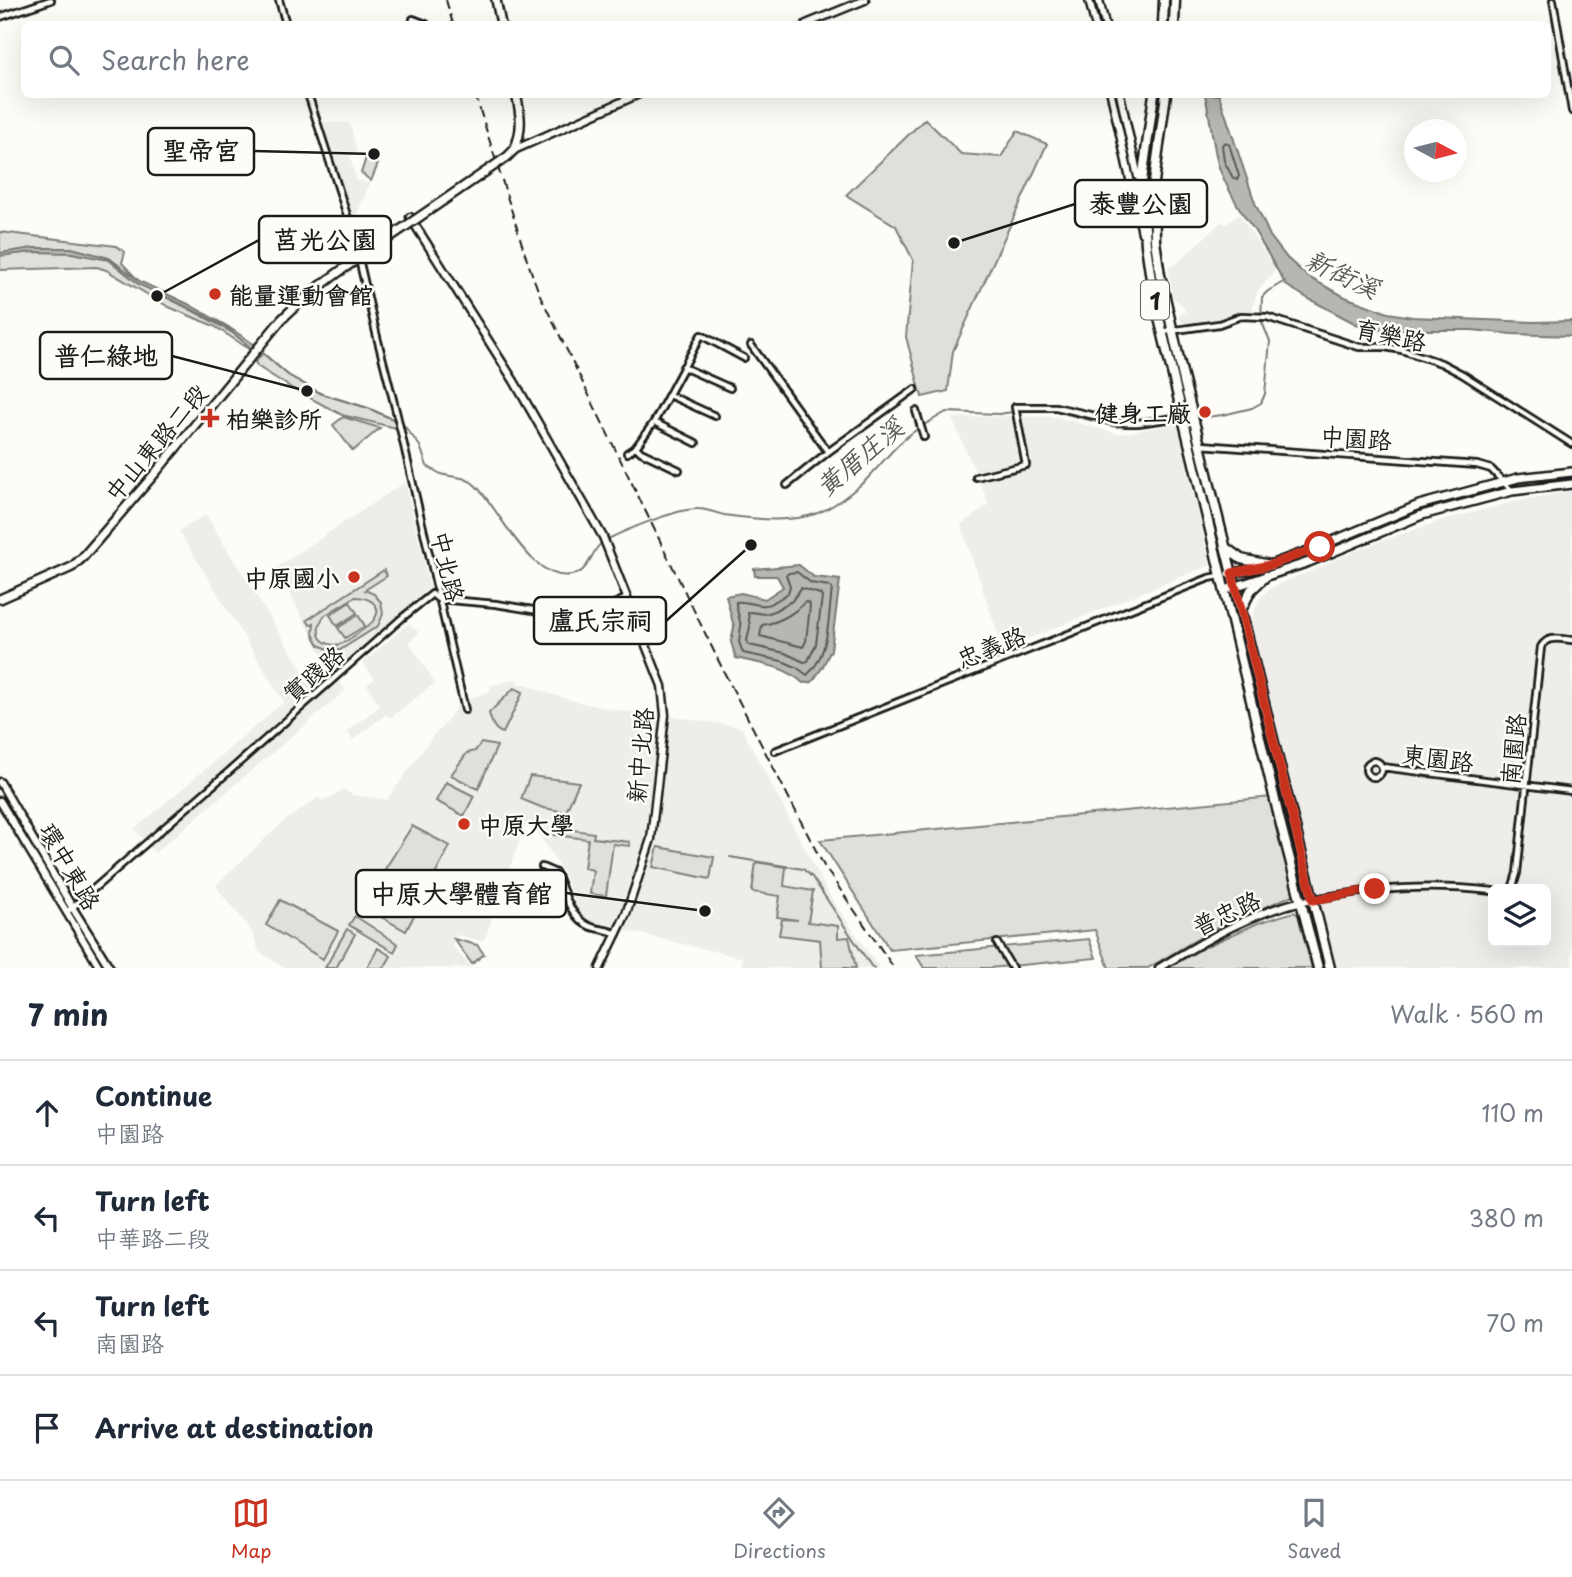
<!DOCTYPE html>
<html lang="en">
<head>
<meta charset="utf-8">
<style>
  body { margin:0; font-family:"Playpen Sans","LXGW WenKai TC",sans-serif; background:#f2f2f3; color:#1f2937 }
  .controls { position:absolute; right:21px; bottom:21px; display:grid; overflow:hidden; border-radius:10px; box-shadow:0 7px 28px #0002 }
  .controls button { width:63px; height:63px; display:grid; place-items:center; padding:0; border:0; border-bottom:2px solid #e0e1e3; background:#fff; color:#1f2937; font:35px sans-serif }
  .compass { position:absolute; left:1404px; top:119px; width:63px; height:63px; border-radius:50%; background:#fff; box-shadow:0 7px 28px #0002; rotate:97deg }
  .stop { position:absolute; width:21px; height:21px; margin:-16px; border:5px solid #c8321e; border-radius:50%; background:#fff }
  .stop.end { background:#c8321e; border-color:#fff; box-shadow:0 2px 7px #0008 }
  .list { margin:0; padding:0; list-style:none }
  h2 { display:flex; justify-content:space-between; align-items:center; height:91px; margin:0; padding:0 28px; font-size:30px }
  h2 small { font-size:23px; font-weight:400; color:#747a83 }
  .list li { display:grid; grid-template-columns:46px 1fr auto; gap:21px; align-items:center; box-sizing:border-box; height:105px; padding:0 28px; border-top:2px solid #e0e1e3 }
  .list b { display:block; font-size:26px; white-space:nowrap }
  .list p { margin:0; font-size:23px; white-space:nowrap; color:#747a83 }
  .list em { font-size:23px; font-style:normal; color:#747a83 }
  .icon { flex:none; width:38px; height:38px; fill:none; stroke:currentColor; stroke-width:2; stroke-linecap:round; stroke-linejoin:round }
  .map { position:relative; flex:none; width:1572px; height:968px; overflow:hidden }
  .search { position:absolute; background:#fff; box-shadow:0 7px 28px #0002; left:21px; right:21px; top:21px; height:77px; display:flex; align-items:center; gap:18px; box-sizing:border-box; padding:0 24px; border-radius:10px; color:#747a83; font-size:26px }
  .sheet { height:511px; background:#fff }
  nav { display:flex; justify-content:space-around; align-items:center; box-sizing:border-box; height:98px; border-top:2px solid #e0e1e3; background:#fff; font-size:19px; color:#747a83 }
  nav a { display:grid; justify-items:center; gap:4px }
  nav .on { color:#c8321e }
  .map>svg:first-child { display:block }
  .built { fill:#eeede9; fill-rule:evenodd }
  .green { fill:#e0dfdb; stroke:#7e7e7c; stroke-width:2; fill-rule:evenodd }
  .water { fill:#b7b6b2; stroke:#797876; stroke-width:2 }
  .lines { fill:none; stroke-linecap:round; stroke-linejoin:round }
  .shore { stroke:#5a5a58; stroke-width:2 }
  .stream { stroke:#797876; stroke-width:2 }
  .minor-casing { stroke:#1c1c1c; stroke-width:10 }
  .tertiary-casing { stroke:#1c1c1c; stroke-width:11 }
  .secondary-casing { stroke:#1c1c1c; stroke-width:12 }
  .primary-casing { stroke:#1c1c1c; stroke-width:13 }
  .minor { stroke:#fdfcf7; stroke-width:4.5 }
  .tertiary { stroke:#fdfcf7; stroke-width:6 }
  .secondary { stroke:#fdfcf7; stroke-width:7 }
  .primary { stroke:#fdfcf7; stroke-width:8 }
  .rail { stroke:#1c1c1c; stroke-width:2; stroke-dasharray:10 5; stroke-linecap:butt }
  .secondary-bridge-casing { stroke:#1c1c1c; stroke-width:12; stroke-linecap:butt }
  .secondary-bridge { stroke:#fdfcf7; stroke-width:7 }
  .route { stroke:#c8321e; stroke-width:9 }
  .poi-dot { fill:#c8321e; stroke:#fdfcf7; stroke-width:2.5 }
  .labels { text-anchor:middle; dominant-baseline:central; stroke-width:5; stroke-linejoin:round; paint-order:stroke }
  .shield { fill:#fdfcf7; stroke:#605f5e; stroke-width:2 }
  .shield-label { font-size:23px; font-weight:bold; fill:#1c1c1c }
  .poi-label { font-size:24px; font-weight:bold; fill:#1c1c1c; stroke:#fdfcf7; text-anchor:start }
  .street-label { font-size:24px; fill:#1c1c1c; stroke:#fdfcf7 }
  .water-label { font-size:26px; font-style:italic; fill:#5a5a58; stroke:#fdfcf7 }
  .leader { fill:none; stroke:#1c1c1c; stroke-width:2.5 }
  .callout-dot { fill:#1c1c1c; stroke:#fdfcf7; stroke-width:2.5 }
  .callout { fill:#fdfcf7; stroke:#1c1c1c; stroke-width:2.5 }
  .callout-label { font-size:26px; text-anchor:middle; font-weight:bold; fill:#1c1c1c }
</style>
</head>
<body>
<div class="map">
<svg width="1572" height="968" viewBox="0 0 1572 968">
  <rect width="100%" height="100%" fill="#fdfcf7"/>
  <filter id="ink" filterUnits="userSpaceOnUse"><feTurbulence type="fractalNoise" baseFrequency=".0143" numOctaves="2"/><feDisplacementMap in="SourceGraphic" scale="14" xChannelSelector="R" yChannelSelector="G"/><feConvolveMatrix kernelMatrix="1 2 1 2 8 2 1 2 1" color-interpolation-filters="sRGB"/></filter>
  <g filter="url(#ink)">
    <path class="built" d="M320 122 350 123 357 153 350 156 356 180 370 183 355 218 352 220Z
      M1239 214 1276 270 1258 291 1254 302 1252 312 1240 311 1213 321 1186 326 1178 317 1186 311 1182 305 1173 297 1168 267 1175 265 1221 222 1226 224Z
      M1006 416 1057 417 1118 434 1178 424 1210 565 1003 649 961 525 989 504 952 418Z
      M405 482 430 587 333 674 346 690 155 853 135 829 284 702 179 531 206 515 309 681 326 667 331 671 276 568Z
      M1572 491V968H1335L1250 623 1259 600 1265 593 1271 588 1370 545 1443 520 1521 500ZM1493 889H1546V942H1493Z
      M409 623 419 633 409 642 435 683 390 718 386 714 353 740 347 731 380 706 367 685 375 679 363 663Z
      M516 679 518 684H526L547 693 582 703 621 711 661 714 644 847 616 925 610 927 596 925 583 918 577 909 563 872 534 826 525 825 485 938 482 941 457 935 452 946 472 968H284L259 951 252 931 217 888V884L282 823 319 797 321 800 330 798 344 789 352 795 387 800 436 732 440 730 461 701 491 691 490 686Z
      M669 716 741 727 831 898 879 968H741L743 958 623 930 650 853Z"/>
    <path class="green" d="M925 119 961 154 1001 157 1017 131 1047 144 953 351 948 391 922 397 906 337 913 260 896 226 846 195Z
      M366 158 372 159V163L378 164 371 181 361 173Z
      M0 232 116 246 125 252 122 263 137 279V283C177 302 215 321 252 345L249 349 214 326 169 307 106 270 97 267 0 270Z
      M263 353 288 375 322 394 368 408 399 422 400 429 342 415 293 389 257 366 255 362Z
      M343 417 380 428 353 451 333 425Z
      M384 570 387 576 365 590 374 594 381 602 383 614 381 619 378 626 340 650H330L319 645 313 634 314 623 310 625 307 620ZM355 597C369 597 385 606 373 621 369 626 347 642 340 644 334 646 324 644 320 637 317 630 320 622 324 616Z
      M350 602 357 613 337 626 330 615Z
      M358 615 365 626 345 638 338 628Z
      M514 688 523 692 503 733C494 731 491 721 489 713Z
      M481 743 497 746 478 789 451 775 467 753 475 751Z
      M530 776 579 782 566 812 543 808 521 799Z
      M446 782 474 796 464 816 436 801Z
      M1272 797 1294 892 1293 895 1218 927 1148 968H1109L1095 930 890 950 820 840Z
      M412 826 450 846 406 931 362 906Z
      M554 827 594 833 593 838 630 842V846L613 844 606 896 590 894 593 870 584 868 588 839 554 835Z
      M658 847 714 857 710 879 653 867Z
      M756 862 786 867 784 886 813 891 808 922 838 926V938L849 937 856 968H822L820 940 779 935 782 919 798 920 777 917 780 896 752 892Z
      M280 900 338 931 323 959 266 925Z
      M1294 912 1298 915 1312 968H1168L1207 946 1258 923Z
      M355 916 398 944 394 952 349 925Z
      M347 929 355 934 336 968H325Z
      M454 939 477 945 484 954 472 964Z
      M1089 939 1096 958 989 968H924L916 955Z
      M378 948 391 956 384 968H367Z"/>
    <path class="water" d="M1205 95H1219L1255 203 1270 236 1287 258 1308 277 1345 297 1388 313 1412 317 1534 322 1572 321V336L1511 334 1472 330H1379L1356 324 1307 298 1286 285 1253 228C1242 215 1220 176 1217 160 1212 138 1210 116 1205 95Z
      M33 248H72L109 258 141 282 188 304 227 326 255 345 252 349 226 327 187 307 140 285 109 260 71 253 34 252 0 256V253Z
      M799 565 814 577 840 580 831 650 822 668 812 682 803 683C784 665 760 664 736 658L731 642 734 627 726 596 741 593 765 599 783 587 777 576H755L754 569Z"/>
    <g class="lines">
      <path class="shore" d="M1225 142 1229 144 1239 176 1237 180 1233 178 1224 161 1222 145Z
        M797 572 811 583 829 586 832 589C828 618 830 655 807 675L796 667 782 661 743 653 739 642 741 626 736 605V602C746 600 757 607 766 605 773 604 782 597 788 593L790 586 786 575 789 573Z
        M801 588 820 594 822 597 816 644 808 661 804 662 785 653 749 645 747 641 750 627 748 613 751 612 764 614 772 612 792 601Z
        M805 602 809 603 810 606 806 641 803 647 760 636 762 625C778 623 794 614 805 602Z"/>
      <path class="stream" d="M201 314 217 323
        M260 351 288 375 322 394 368 408 397 421
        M1038 409 1059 412 1116 427 1181 420
        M1197 418 1223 415 1252 408 1261 403 1265 394 1270 341 1261 320 1262 297 1268 291 1285 281
        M402 423 420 446 427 466C432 469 437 472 441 474 454 478 467 476 476 486 501 510 536 594 580 572 591 566 592 549 602 543
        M924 425 946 412 999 414 1033 409
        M606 540C626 530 678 508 698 509 707 509 716 513 724 515 751 519 790 523 815 514 833 508 851 493 865 481 883 463 897 442 919 428
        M730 857 803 869 812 877 871 966 874 968"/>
      <g class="minor-casing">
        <path id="minor" d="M279 0 286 24
          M1553 0 1572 111
          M0 17 51 0
          M413 19 426 24
          M308 94 354 237 377 337 397 415 465 710
          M1162 332 1219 324 1241 316 1267 317 1359 347H1385L1402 350 1441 363 1462 374 1572 444
          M751 345 828 452
          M683 367 730 388
          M669 395 715 416
          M916 411 924 437
          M654 422 696 443
          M1201 445 1477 465 1491 469 1511 490
          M636 447 641 452 679 470
          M627 453 636 447 654 422 701 335 744 358
          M976 477 1026 465 1015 407H1056L1125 423H1138L1182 417
          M787 485 828 452 915 389
          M775 751 1209 578 1220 576
          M1366 769a8 8 0 1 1 16 0a8 8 0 1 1-16 0Z
          M1382 767 1572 791
          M542 867 556 873C564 891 570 918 589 926 598 930 608 929 617 934
          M1511 889 1513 886 1517 873 1541 647C1548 635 1560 639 1572 640
          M1313 899C1376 888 1429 884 1493 891
          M67 912 234 767 402 618 432 594 438 599 496 604 570 616 585 617 627 598
          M997 943 1012 968"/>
      </g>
      <g class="tertiary-casing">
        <path id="tertiary" d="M1089 0 1095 24
          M1099 0 1105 24
          M806 24 865 0
          M1111 94 1142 233
          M1120 94 1138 177 1142 181
          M514 150 639 94
          M410 217 514 381 603 537 662 686 665 715 651 839 626 914 600 968
          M0 782 72 907 110 968
          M0 801 100 968
          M1159 968C1207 939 1257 909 1313 899"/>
      </g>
      <g class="secondary-casing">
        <path id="secondary" d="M496 0 501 24
          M514 150C523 130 521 115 516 94
          M1229 574 1270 565 1311 550 1419 505 1518 478 1572 472
          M1225 590 1309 562 1422 515 1512 491 1572 484
          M0 599 72 567 83 557 157 471 281 320C308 293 339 271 371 250"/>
      </g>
      <g class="primary-casing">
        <path id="primary" d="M1163 24 1164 0
          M1174 24 1175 0
          M1154 94 1142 181 1146 245 1153 293 1280 821 1318 968
          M1166 94 1154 182 1155 241 1160 275 1183 377 1330 968
          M1226 548 1241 559 1270 565
          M1241 610 1251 590 1266 576"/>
      </g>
      <use href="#minor" class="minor"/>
      <use href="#tertiary" class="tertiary"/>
      <use href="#secondary" class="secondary"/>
      <use href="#primary" class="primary"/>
      <path class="rail" d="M446 0 453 24
        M475 94 527 260 539 293 725 674 824 866 894 968"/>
      <g class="secondary-bridge-casing">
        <path id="secondary-bridge" d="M371 250 507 157 514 150"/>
      </g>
      <use href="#secondary-bridge" class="secondary-bridge"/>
    </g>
  </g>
  <g class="lines" filter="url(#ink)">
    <path class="route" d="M1320 547 1270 565 1232 573 1313 900 1375 889"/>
  </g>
  <g class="poi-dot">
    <circle cx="215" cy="294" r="7"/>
    <circle cx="1205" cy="412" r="7"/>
    <path d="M206.5 407.5h7v7h7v7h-7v7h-7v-7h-7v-7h7z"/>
    <circle cx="354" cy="577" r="7"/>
    <circle cx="464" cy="824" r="7"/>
  </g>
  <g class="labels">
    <rect class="shield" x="1141" y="280.5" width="28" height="39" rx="5"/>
    <g class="shield-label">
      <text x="1155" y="300">1</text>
    </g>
    <g class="poi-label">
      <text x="229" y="294">能量運動會館</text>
      <text x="1191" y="412" text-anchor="end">健身工廠</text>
      <text x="226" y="418">柏樂診所</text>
      <text x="340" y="577" text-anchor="end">中原國小</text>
      <text x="478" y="824">中原大學</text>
    </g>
    <g class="street-label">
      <text transform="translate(1391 334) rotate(12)">育樂路</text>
      <text transform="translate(1356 437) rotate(4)">中園路</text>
      <text transform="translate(155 442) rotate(-50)">中山東路二段</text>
      <text transform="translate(449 566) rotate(77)">中北路</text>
      <text transform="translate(991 646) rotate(-22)">忠義路</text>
      <text transform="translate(313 673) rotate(-41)">實踐路</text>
      <text transform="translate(1512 749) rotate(-84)">南園路</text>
      <text transform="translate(639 755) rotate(-85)">新中北路</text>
      <text transform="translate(1438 757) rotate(7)">東園路</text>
      <text transform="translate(71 866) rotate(60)">環中東路</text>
      <text transform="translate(1226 912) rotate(-25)">普忠路</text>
    </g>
    <g class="water-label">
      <text transform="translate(1343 273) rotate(25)">新街溪</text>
      <text transform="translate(859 456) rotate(-40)">黃厝庄溪</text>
    </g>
  </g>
  <path class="leader" d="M374 154L254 151M954 243L1075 204M157 296L259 240M307 391L172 356M751 545L666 621M705 911L566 893"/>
  <g class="callout-dot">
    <circle cx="374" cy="154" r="7"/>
    <circle cx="954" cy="243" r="7"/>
    <circle cx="157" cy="296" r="7"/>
    <circle cx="307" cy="391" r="7"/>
    <circle cx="751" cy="545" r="7"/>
    <circle cx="705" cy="911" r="7"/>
  </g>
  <g class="callout">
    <rect x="148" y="128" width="106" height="47" rx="7"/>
    <rect x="1075" y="180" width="132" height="47" rx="7"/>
    <rect x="259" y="216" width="132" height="47" rx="7"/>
    <rect x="40" y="332" width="132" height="47" rx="7"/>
    <rect x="534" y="597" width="132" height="47" rx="7"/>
    <rect x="356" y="870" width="210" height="47" rx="7"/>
  </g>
  <g class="callout-label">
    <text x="201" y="160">聖帝宮</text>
    <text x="1141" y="213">泰豐公園</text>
    <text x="325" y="249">莒光公園</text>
    <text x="106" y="365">普仁綠地</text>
    <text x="600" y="630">盧氏宗祠</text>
    <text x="461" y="903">中原大學體育館</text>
  </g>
</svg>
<div class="controls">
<button><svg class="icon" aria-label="layers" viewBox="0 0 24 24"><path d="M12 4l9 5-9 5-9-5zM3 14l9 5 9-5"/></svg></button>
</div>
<svg class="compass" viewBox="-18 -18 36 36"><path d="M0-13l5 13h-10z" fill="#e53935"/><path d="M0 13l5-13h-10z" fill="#747a83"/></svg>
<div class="stop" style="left:1320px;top:547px"></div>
<div class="stop end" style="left:1375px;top:889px"></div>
<div class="search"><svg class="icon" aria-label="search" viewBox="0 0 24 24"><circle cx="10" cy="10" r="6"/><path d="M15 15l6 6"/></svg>Search here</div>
</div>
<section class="sheet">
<h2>7 min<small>Walk · 560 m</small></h2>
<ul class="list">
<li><svg class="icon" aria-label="ahead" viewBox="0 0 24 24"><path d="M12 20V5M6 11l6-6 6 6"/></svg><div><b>Continue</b><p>中園路</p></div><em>110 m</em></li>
<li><svg class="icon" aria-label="left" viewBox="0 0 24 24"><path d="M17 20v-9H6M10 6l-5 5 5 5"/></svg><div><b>Turn left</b><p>中華路二段</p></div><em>380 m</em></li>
<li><svg class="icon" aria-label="left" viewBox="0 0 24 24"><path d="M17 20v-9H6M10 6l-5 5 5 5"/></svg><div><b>Turn left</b><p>南園路</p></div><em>70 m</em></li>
<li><svg class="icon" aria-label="arrive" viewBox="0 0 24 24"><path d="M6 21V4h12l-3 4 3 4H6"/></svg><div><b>Arrive at destination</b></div></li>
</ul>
</section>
<nav>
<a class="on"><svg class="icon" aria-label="map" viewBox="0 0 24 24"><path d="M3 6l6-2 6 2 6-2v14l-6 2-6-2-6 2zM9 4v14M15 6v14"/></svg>Map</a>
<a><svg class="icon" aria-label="directions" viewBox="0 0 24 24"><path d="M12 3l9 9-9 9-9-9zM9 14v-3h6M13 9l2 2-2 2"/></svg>Directions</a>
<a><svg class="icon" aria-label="saved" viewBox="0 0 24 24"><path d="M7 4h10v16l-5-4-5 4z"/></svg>Saved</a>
</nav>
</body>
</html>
